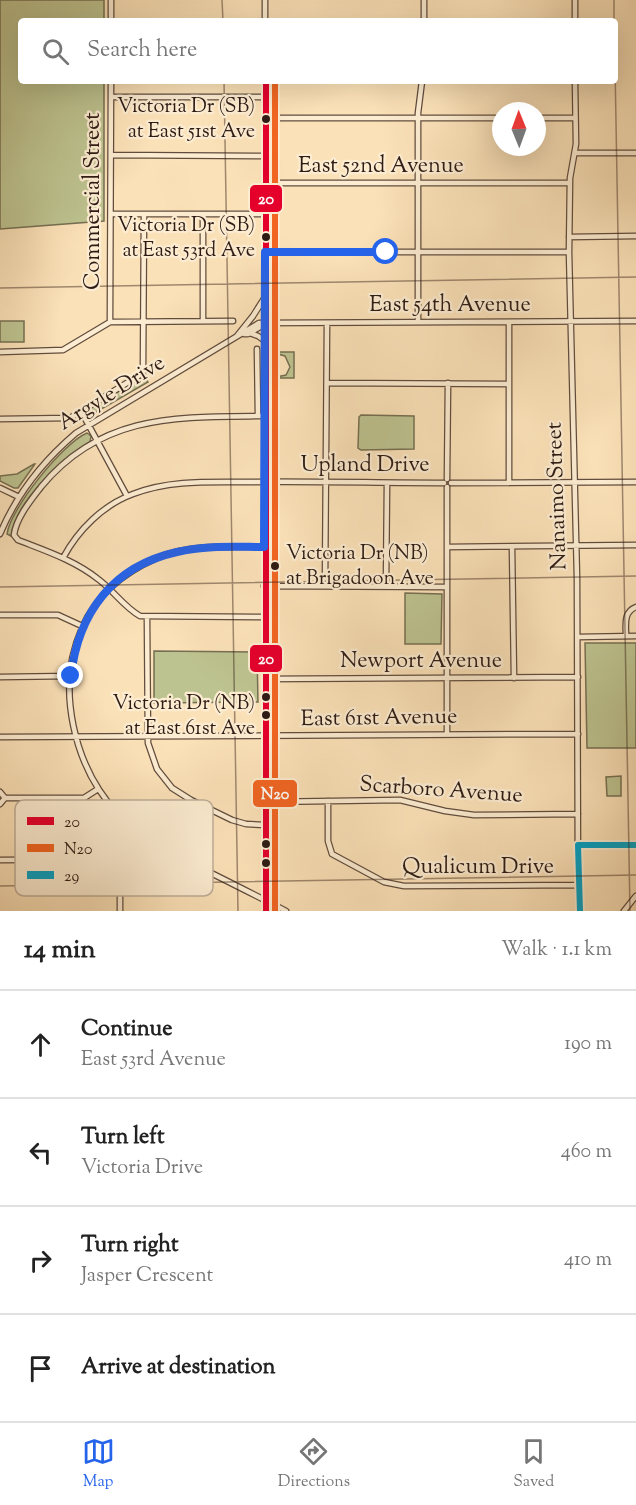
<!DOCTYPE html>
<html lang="en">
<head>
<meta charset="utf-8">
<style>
  body { margin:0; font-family:"Sorts Mill Goudy",serif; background:#f2f2f2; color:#222 }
  .compass { position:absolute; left:492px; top:102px; width:54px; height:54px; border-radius:50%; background:#fff; box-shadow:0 6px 24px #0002; rotate:359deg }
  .stop { position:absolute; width:18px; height:18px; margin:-14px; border:4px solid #2563eb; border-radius:50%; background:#fff }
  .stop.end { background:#2563eb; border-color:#fff; box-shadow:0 2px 6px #0008 }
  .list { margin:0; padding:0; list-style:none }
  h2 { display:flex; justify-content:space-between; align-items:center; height:78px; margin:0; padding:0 24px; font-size:26px }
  h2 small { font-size:20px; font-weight:400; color:#767676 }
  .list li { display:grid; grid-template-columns:39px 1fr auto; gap:18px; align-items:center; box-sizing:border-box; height:108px; padding:0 24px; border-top:2px solid #e0e0e0 }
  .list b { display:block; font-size:22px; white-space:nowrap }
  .list p { margin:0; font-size:20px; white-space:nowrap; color:#767676 }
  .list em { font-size:20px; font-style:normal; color:#767676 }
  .icon { flex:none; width:33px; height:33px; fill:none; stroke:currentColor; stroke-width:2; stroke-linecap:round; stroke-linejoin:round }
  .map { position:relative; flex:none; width:636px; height:911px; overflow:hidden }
  .search { position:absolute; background:#fff; box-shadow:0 6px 24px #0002; left:18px; right:18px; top:18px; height:66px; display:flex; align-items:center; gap:15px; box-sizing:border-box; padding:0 21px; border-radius:6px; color:#767676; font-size:22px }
  .sheet { height:510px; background:#fff }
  nav { display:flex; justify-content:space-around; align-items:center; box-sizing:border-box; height:84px; border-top:2px solid #e0e0e0; background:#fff; font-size:16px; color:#767676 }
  nav a { display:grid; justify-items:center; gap:3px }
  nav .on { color:#2563eb }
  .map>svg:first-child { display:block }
  .green { fill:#bdc390; stroke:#766f52; stroke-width:1.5 }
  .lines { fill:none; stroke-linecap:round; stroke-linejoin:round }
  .minor-casing { stroke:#614c3d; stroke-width:7 }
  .minor { stroke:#fcecd1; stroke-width:4.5 }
  .bus-1-casing { stroke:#fcecd1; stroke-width:10 }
  .bus-2-casing { stroke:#fcecd1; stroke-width:10 }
  .bus-3-casing { stroke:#fcecd1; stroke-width:10 }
  .bus-1 { stroke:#e4002b; stroke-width:6 }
  .bus-2 { stroke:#f26522; stroke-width:6 }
  .bus-3 { stroke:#02a2c5; stroke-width:6 }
  .route { stroke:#2563eb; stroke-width:8 }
  .ticks { fill:none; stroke:#2e1b14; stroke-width:1.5; stroke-opacity:0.45 }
  .bus-dot { fill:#2e1b14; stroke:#fcecd1; stroke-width:2 }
  .labels { text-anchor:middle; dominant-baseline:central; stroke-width:4.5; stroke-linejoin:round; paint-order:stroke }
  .bus-label { font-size:20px; fill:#2e1b14; stroke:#fcecd1; text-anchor:end }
  .street-label { font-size:22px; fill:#2e1b14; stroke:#fcecd1 }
  .key { fill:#fcecd1; stroke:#bead98; stroke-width:1.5 }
  .key-label { font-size:16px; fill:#2e1b14 }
  .line-badge { stroke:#fcecd1; stroke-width:2 }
  .badge-label { font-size:16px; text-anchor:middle; font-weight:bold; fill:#fff }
</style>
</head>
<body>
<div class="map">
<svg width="636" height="911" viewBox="0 0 636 911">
  <rect width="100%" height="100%" fill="#fbe1b8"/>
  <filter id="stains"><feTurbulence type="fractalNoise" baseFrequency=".00333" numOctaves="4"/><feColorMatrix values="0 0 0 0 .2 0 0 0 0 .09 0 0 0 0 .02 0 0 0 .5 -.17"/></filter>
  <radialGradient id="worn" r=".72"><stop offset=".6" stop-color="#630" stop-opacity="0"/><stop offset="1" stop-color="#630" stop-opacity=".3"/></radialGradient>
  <path class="green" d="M0 0H104V21H21V81H104V221L0 229Z
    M0 321H24V342H0Z
    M270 352H294V378H271L286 375 290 367 285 356Z
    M144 376 148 382 91 415H87L86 412 89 409Z
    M361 415 414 416V449L361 450 358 448 359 417Z
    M87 433 91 436 90 442C62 460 16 500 11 536L7 534C10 509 63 443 87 433Z
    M34 464H35L18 488H14L0 481V476L17 474Z
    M405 593 442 594 441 644H405Z
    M585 643H636V748H587Z
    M154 651 257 652 258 702 154 703Z
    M621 776V796H607L606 777Z"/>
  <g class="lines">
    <g class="minor-casing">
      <path id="minor" d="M111 0V21
        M265 0V21
        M424 0V21
        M575 0V21
        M575 81 576 144 570 178 569 252 577 578 578 885 580 911
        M111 97H266
        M266 118H501
        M537 118H575
        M575 153H636
        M111 155 265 156
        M265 183H569
        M111 214H265
        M569 237 636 236
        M265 252H569
        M203 321V214
        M110 322 111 81
        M418 322V113L422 81
        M250 333 258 336 265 341
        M244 334H248L265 324
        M237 336 253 316 265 297
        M257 349 258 416
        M0 352 63 350 110 322 233 321
        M327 383 509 384
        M81 411 127 496
        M0 419 70 418 143 373 144 214
        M447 479 448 383
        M451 483 636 482
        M509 483V322
        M0 488 19 497
        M0 534C17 493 43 461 76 433L259 323 636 321
        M264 547C229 547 190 544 157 558 125 572 96 595 82 628 55 688 74 767 118 814 143 841 177 856 209 872 235 885 261 898 286 911
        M447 547 636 545
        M512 547 514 678
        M63 558C78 530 103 505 133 494 169 480 208 482 246 482 312 481 378 483 444 483
        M264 586 447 587
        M325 586 327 323
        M386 586 387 483
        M0 615H58L82 626
        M147 617 148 743 157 769 172 788 191 800 232 820 246 824 265 825
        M264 617 140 616C124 607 113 590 98 579 74 560 46 551 18 540L14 535C16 518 31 500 41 487 102 413 178 417 265 416
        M626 636C626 625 623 612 636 607
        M578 637 636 636
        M0 677 71 676
        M265 679 578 677
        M447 734V487
        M0 737 578 734
        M0 792 5 798 0 804
        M5 798H84L98 789
        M328 801V841L332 854 384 882 404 886 578 885
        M265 802 400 800 445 811 474 815 578 814
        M578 845H636
        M0 860 170 859 175 856
        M120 911V864L139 834
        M266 911V81
        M624 911 636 896"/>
    </g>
    <use href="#minor" class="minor"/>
    <g class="bus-1-casing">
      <path id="bus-1" d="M266 81V911"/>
    </g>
    <g class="bus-2-casing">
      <path id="bus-2" d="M275 81V911"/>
    </g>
    <g class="bus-3-casing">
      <path id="bus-3" d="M580 911 578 845H636"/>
    </g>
    <use href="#bus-1" class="bus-1"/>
    <use href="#bus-2" class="bus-2"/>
    <use href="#bus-3" class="bus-3"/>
  </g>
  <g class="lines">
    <path class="route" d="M71 676C78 613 113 566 177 552 205 545 236 547 264 547L265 252H386"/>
  </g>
  <path class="ticks" d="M222 0 223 21M614 0V21M615 66 630 911M224 81 238 911M0 288 636 277M0 587 636 576M0 886 636 875"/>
  <g class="bus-dot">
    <circle cx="266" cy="119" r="5"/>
    <circle cx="266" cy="237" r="5"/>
    <circle cx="275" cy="566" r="5"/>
    <circle cx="266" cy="697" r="5"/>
    <circle cx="266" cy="715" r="5"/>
    <circle cx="266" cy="844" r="5"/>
    <circle cx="266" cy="863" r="5"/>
  </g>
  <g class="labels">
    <g class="bus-label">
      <text x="255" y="107">Victoria Dr (SB)<tspan x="255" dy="25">at East 51st Ave</tspan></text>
      <text x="255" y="226">Victoria Dr (SB)<tspan x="255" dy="25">at East 53rd Ave</tspan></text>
      <text x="286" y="554" text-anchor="start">Victoria Dr (NB)<tspan x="286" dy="25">at Brigadoon Ave</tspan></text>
      <text x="255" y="704">Victoria Dr (NB)<tspan x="255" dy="25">at East 61st Ave</tspan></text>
    </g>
    <g class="street-label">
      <text x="381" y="167">East 52nd Avenue</text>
      <text transform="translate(94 201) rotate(-90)">Commercial Street</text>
      <text x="450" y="306">East 54th Avenue</text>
      <text transform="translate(112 394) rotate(-32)">Argyle Drive</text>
      <text x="365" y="466">Upland Drive</text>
      <text transform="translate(558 496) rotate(-92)">Nanaimo Street</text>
      <text x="421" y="662">Newport Avenue</text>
      <text transform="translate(379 719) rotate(-1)">East 61st Avenue</text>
      <text transform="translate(441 791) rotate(4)">Scarboro Avenue</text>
      <text x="478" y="868">Qualicum Drive</text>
    </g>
  </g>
  <rect x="15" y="800" width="198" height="96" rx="9" class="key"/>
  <rect x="27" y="817" width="27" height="8" fill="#e4002b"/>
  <rect x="27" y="844" width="27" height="8" fill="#f26522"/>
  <rect x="27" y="871" width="27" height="8" fill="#02a2c5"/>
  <g class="key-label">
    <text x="64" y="827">20</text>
    <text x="64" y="854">N20</text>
    <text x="64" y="881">29</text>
  </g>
  <g class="line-badge">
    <rect x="249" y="184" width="34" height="29" rx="6" fill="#e4002b"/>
    <rect x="249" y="644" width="34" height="29" rx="6" fill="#e4002b"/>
    <rect x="252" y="779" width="46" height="29" rx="6" fill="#f26522"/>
  </g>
  <g class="badge-label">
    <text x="266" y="204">20</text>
    <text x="266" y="664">20</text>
    <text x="275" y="799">N20</text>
  </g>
  <rect width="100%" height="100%" filter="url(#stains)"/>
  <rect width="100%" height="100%" fill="url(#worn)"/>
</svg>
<svg class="compass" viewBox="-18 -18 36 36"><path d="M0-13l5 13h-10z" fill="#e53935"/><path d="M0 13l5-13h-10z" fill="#767676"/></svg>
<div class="stop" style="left:386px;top:252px"></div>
<div class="stop end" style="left:71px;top:676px"></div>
<div class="search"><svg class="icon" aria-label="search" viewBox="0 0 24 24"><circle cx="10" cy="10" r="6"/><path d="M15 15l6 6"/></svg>Search here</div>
</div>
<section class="sheet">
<h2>14 min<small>Walk · 1.1 km</small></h2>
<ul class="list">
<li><svg class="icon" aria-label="ahead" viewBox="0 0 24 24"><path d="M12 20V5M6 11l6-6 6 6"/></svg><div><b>Continue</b><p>East 53rd Avenue</p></div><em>190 m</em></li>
<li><svg class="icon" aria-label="left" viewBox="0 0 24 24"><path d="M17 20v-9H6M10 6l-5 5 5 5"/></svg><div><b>Turn left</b><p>Victoria Drive</p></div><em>460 m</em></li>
<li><svg class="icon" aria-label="right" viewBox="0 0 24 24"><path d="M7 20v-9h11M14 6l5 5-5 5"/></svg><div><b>Turn right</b><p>Jasper Crescent</p></div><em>410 m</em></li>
<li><svg class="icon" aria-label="arrive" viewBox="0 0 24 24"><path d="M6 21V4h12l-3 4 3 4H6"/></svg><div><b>Arrive at destination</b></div></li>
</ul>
</section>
<nav>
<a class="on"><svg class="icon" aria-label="map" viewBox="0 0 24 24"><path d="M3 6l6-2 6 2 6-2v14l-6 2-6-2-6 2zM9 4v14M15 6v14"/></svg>Map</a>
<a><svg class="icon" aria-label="directions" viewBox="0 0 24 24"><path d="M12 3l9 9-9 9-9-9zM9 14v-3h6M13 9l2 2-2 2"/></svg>Directions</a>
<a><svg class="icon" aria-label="saved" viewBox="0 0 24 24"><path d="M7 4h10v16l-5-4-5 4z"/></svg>Saved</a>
</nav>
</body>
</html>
